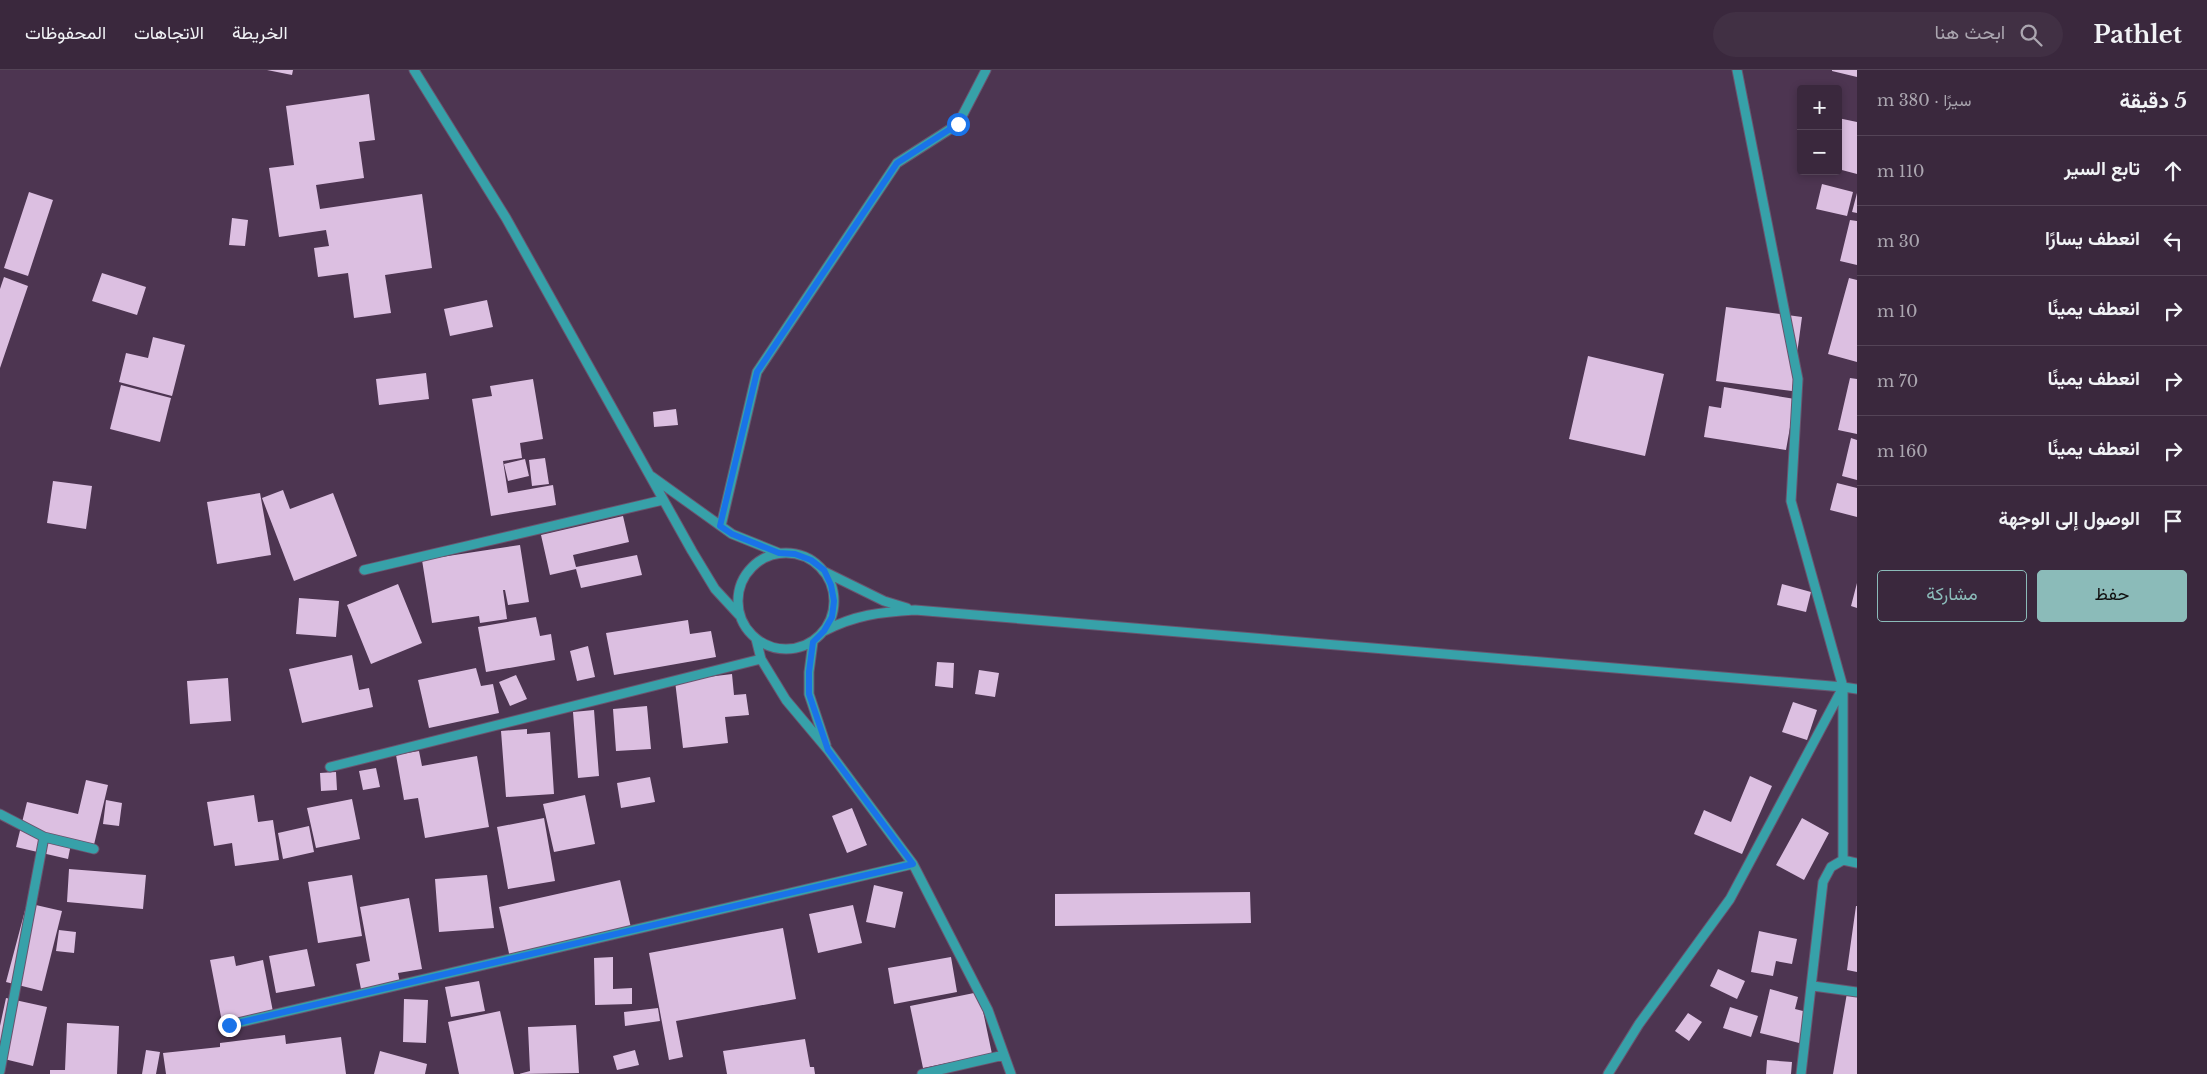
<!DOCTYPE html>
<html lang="ar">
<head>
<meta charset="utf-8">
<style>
  body { margin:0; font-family:"Libre Baskerville",Vazirmatn,serif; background:#413044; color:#f1f3f6; direction:rtl }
  .controls { position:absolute; right:15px; top:15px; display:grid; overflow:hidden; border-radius:5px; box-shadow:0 2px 8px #0003 }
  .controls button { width:45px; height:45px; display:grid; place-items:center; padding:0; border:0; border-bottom:1px solid #544457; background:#3a283d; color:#f1f3f6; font:25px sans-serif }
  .stop { position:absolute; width:15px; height:15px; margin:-11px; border:4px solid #1a73e8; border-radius:50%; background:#fff }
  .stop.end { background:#1a73e8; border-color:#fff; box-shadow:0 1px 5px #0008 }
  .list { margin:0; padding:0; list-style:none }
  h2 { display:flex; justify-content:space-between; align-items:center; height:65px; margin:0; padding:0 20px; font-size:21px }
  h2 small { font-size:16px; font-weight:400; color:#aba6b0 }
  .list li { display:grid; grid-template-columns:32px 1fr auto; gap:15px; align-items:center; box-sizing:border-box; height:70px; padding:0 20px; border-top:1px solid #544457 }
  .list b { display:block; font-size:19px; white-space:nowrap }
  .list em { font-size:16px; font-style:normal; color:#aba6b0 }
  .actions { display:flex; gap:10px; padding:15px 20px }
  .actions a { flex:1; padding:11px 0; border:1px solid #8bbbb9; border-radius:5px; text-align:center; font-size:18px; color:#8bbbb9 }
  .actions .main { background:#8bbbb9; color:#111 }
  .icon { flex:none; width:28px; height:28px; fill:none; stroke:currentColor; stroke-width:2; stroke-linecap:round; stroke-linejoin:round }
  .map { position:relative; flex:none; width:1857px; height:1004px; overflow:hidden; direction:ltr }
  header { display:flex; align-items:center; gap:30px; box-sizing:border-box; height:70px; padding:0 25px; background:#3a283d; border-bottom:1px solid #544457 }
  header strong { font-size:24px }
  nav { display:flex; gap:28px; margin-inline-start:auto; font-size:18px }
  .search { width:350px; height:45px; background:#413044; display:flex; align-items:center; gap:12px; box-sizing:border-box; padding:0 18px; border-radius:28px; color:#aba6b0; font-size:19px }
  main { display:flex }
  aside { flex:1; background:#3a283d }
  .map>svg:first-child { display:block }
  .building { fill:#dcbfe1 }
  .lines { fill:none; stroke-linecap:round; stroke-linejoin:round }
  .minor-casing { stroke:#6a546e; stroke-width:11 }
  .minor { stroke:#37a1a9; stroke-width:9 }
  .route { stroke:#1a73e8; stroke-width:6 }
</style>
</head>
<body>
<header>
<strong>Pathlet</strong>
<div class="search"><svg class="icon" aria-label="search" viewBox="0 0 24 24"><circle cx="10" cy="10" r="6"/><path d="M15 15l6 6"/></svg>ابحث هنا</div>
<nav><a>الخريطة</a><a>الاتجاهات</a><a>المحفوظات</a></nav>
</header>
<main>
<aside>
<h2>5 دقيقة<small>سيرًا · 380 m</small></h2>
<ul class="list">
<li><svg class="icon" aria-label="ahead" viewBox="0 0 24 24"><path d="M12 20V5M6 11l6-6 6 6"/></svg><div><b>تابع السير</b></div><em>110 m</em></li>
<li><svg class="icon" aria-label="left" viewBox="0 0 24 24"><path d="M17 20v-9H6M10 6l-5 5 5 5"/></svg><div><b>انعطف يسارًا</b></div><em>30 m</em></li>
<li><svg class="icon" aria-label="right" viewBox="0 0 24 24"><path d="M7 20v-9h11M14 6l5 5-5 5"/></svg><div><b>انعطف يمينًا</b></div><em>10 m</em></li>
<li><svg class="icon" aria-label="right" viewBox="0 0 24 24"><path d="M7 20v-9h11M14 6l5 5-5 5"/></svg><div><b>انعطف يمينًا</b></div><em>70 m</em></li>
<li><svg class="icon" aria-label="right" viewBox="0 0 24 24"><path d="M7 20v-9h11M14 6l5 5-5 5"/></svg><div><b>انعطف يمينًا</b></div><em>160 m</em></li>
<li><svg class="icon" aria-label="arrive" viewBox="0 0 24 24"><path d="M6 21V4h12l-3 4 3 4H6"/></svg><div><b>الوصول إلى الوجهة</b></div></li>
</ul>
<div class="actions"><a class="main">حفظ</a><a>مشاركة</a></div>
</aside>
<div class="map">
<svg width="1857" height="1004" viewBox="0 0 1857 1004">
  <rect width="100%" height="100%" fill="#4d3551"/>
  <path class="building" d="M267 0H293L292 5Z
    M1832 0H1857V7L1832 1Z
    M369 24 375 70 359 72 364 108 316 115 320 139 422 124 432 198 385 205 391 243 354 248 348 203 318 207 314 178 329 176 326 160 279 167 269 98 294 95 286 36Z
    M1838 48 1857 52V104L1838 99Z
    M1822 114 1853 122 1847 146 1816 139Z
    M29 122 53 130 28 206 4 198Z
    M1857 123V143L1852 142Z
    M232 148 248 150 245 176 229 175Z
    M1850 150 1857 151V195L1840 191Z
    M102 203 146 217 137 245 92 231Z
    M4 207 28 216 0 298V219Z
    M1849 208 1857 210V292L1828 284Z
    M487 230 493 257 450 266 444 239Z
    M1726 237 1802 247 1792 321 1716 311Z
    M153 267 185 275 172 326 119 312 126 283 148 288Z
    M1588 286 1664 304 1645 386 1569 369Z
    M426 303 429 329 379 335 376 309Z
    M1850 308 1857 309V364L1838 360Z
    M533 309 543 369 520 373 522 388 503 391 508 423 553 415 556 435 491 446 472 329 492 326 490 316Z
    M121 315 171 328 160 372 110 359Z
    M1724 317 1795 329 1786 380 1704 367 1709 336 1721 338Z
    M676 339 678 355 654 357 653 342Z
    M1851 368 1857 370V410L1842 406Z
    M545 388 549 414 532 416 529 390Z
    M525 389 529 406 508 411 504 394Z
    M53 411 92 416 86 459 47 453Z
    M1837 413 1857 418V447L1830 440Z
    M283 420 290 439 333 423 357 486 294 511 262 428Z
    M260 423 271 485 217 494 207 432Z
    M623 446 629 472 573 485 576 497 637 485 642 505 581 518 576 499 550 505 541 465Z
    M520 475 529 532 508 535 505 520H503L507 549 480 553 479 546 432 553 422 490Z
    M1857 513V538L1851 536Z
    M398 514 422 573 371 594 347 535Z
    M1782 514 1811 522 1806 542 1777 535Z
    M299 528 339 531 336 567 296 564Z
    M536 547 540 566 551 564 555 590 486 602 478 557Z
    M688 550 690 564 711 561 716 587 614 605 606 563Z
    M588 576 595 607 577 611 570 581Z
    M352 585 359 620 369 618 373 637 302 653 289 599Z
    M937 592 954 593 953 618 935 616Z
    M476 598 481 616 493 614 499 643 429 658 418 610Z
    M979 600 999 603 995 627 975 624Z
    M732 604 734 625 746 624 749 645 725 647 728 673 683 678 675 611Z
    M516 605 527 629 510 636 499 612Z
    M228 608 231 651 190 654 187 611Z
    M1793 632 1817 640 1807 670 1782 662Z
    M647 636 651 679 616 681 613 639Z
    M594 640 599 706 578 708 573 642Z
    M527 659V664L550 662 554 724 506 727 501 661Z
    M419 681 422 696 477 686 489 757 425 768 418 728 404 730 396 685Z
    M376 698 380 717 363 720 359 701Z
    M336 702 337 720 321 721 320 703Z
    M1750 706 1772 716 1742 784 1694 764 1704 740 1731 752Z
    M650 707 655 732 621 738 617 713Z
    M86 710 108 715 93 779 71 774 68 789 16 777 27 732 78 744Z
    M254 725 258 752 273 750 279 790 235 796 232 773 214 776 207 732Z
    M585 725 595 774 554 782 543 734Z
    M352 729 360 769 316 778 307 738Z
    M106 730 122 733 119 756 103 754Z
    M852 738 867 775 847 783 832 746Z
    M544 748 555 811 508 819 497 757Z
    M1802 748 1829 763 1804 810 1776 795Z
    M309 756 314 782 283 789 278 763Z
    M69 799 146 805 143 839 67 832Z
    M352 805 362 866 318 873 308 812Z
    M487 805 494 858 439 862 435 809Z
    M620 810 632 862 510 888 499 837Z
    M874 815 903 822 895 858 866 852Z
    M1250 822 1251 853 1055 856V824Z
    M409 828 422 899 398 903 401 918 362 924 356 894 370 891 360 837Z
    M27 833 62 841 42 921 6 912Z
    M853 835 862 873 818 883 809 844Z
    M1856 836H1857V902L1847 900Z
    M783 858 796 929 676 951 683 987 669 990 649 883Z
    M59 860 76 862 74 883 56 881Z
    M1759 861 1797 869 1792 894 1776 891 1773 906 1751 902Z
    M307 879 315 916 276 923 269 886Z
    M234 886 236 896 263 890 274 947 223 957 210 890Z
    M613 887V919L632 918V934L595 935 594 888Z
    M951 887 957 922 894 934 888 898Z
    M1718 899 1745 911 1737 929 1710 916Z
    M479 911 485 941 451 947 445 917Z
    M1770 919 1798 927 1795 939 1811 943 1803 974 1760 963Z
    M979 922 992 984 923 998 910 936Z
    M1847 923 1857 925V1004H1833Z
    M6 928 47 937 33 996 0 988V956Z
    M404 929 428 930 426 973 403 972Z
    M1730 937 1758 946 1751 967 1723 958Z
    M658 938 660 951 625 956 624 942Z
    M500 941 514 1004H459L448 952Z
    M1688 943 1702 952 1689 971 1675 961Z
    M67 953 119 956 117 1004H50V1000H65Z
    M576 955 579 1003 519 1004 530 1001 528 957Z
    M285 965 286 974 341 967 346 1004H166L163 983 220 977V973Z
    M805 969 810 997H814L815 1004H727L723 981Z
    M146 980 160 982 156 1004H142Z
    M635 980 639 995 617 1000 613 986Z
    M380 981 427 994 425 1004H374Z
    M1767 990 1792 992 1791 1004H1766Z"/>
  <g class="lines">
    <g class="minor-casing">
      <path id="minor" d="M414 0 506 148 692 481 715 519 739 545
        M1737 0 1798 309 1791 431 1843 617V790
        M651 406 732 464 779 483
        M721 456 757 302 897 93 958 54 986 0
        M738 531a48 48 0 1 1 96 0a48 48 0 1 1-96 0Z
        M364 500 663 430
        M823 501 884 531 907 538
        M824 561C855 545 880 542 915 540L1843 617 1857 619
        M756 569 761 589 786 630 828 680 913 794 988 940 1011 1004
        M813 572 809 602V624L826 675
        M330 697 761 589
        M0 744 44 767 94 779
        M1813 916 1857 922
        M229 955 913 794
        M0 1001 44 767
        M922 1004 1004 985
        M1608 1004 1639 954 1730 829 1842 619
        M1801 1004 1823 812 1831 797 1843 790 1857 793"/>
    </g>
    <use href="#minor" class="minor"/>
  </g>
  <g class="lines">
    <path class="route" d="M229 955 913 794 828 680 809 624V602L813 572 824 561 832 547 834 531 831 515 824 500 811 490 795 484 779 483 732 464 720 456 757 302 897 93 958 54"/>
  </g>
</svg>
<div class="controls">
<button>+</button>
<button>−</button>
</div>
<div class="stop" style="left:958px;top:54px"></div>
<div class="stop end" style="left:229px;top:955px"></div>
</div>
</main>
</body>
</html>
